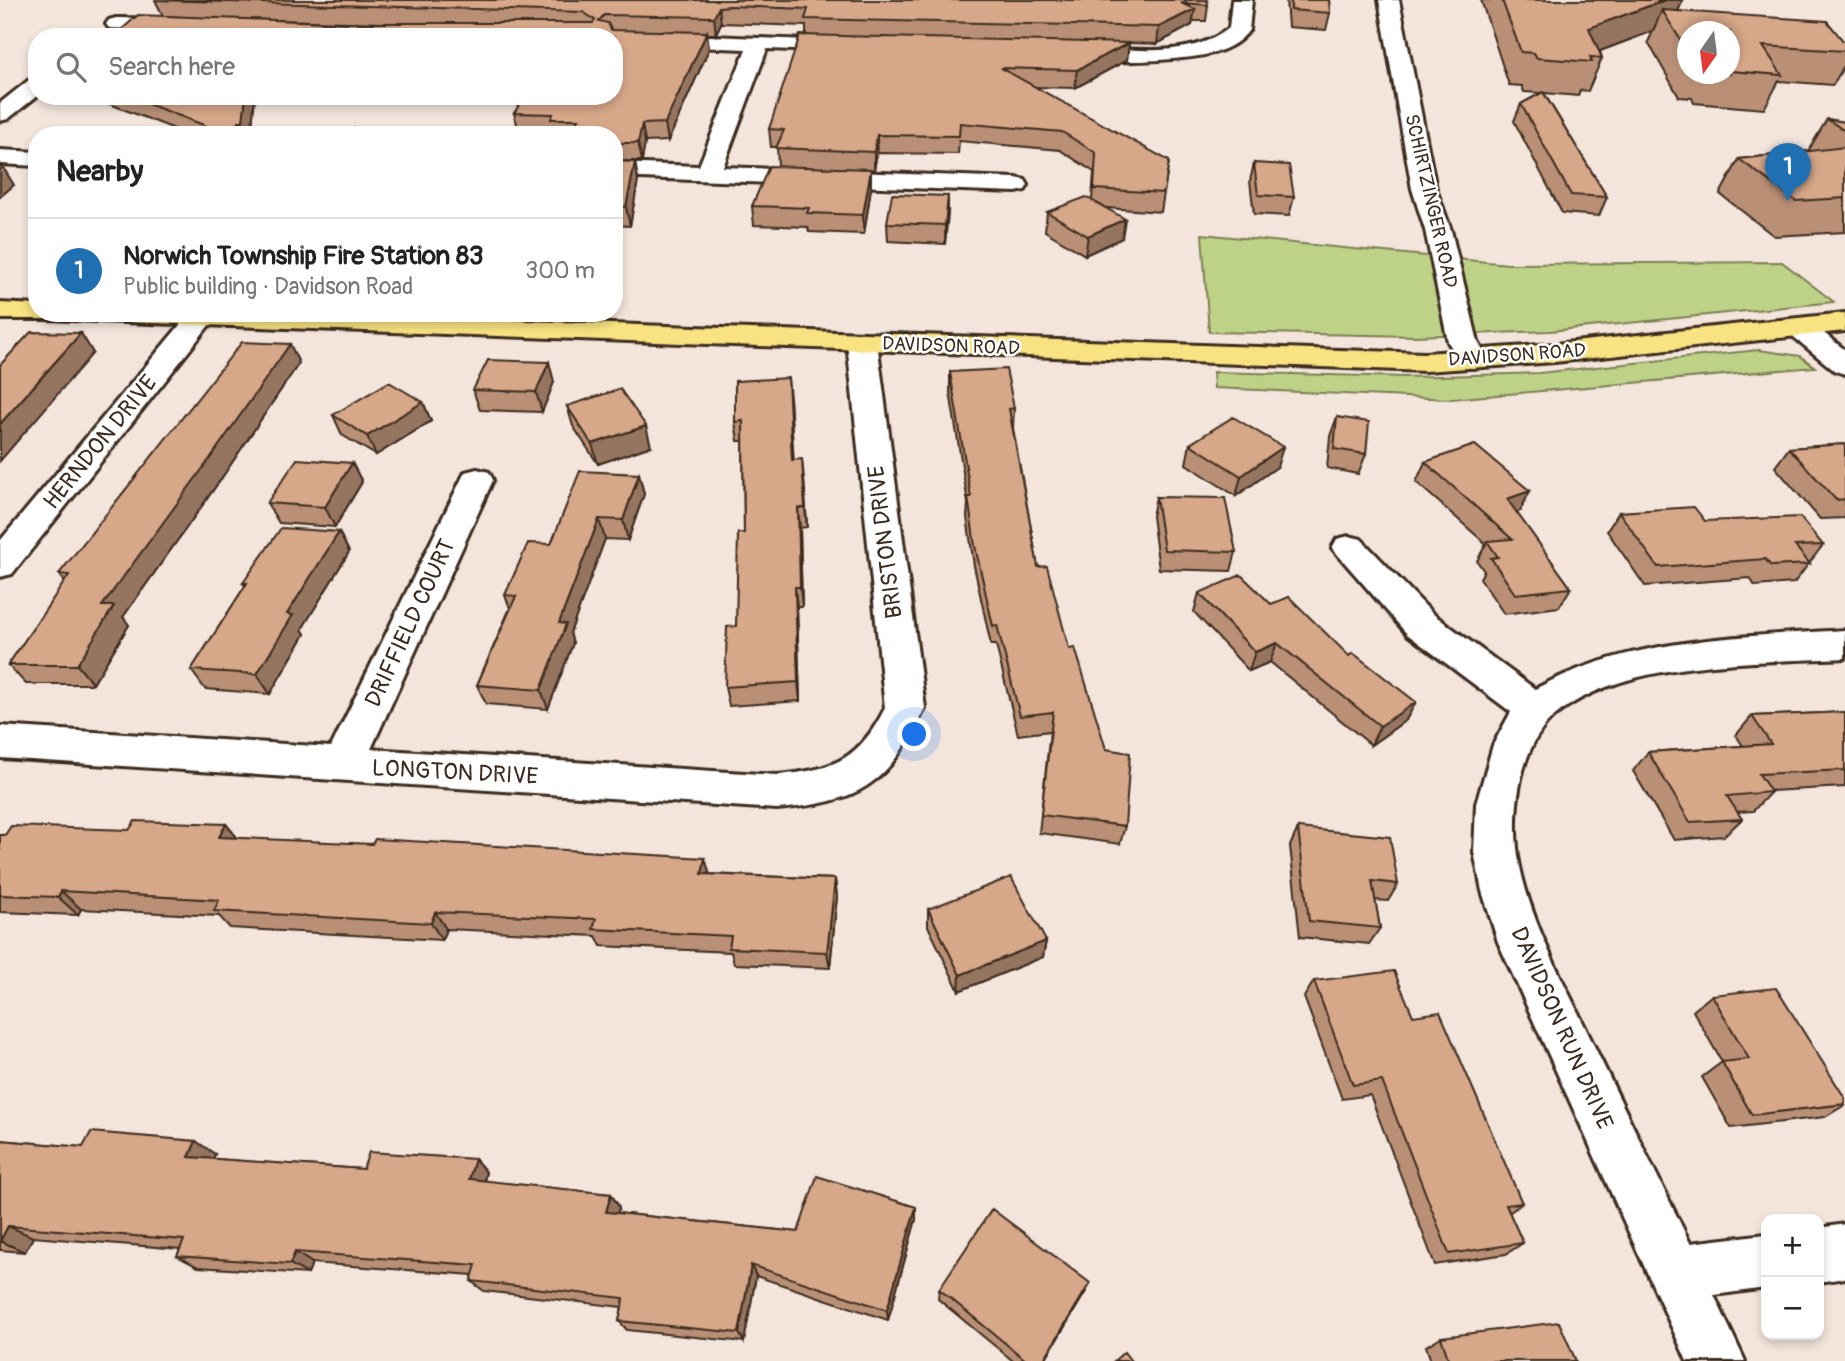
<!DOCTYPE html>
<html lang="en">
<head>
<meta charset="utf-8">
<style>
  body { margin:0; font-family:Pangolin,sans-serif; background:#f6f6f6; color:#222 }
  .controls { position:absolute; right:21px; bottom:21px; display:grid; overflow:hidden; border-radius:14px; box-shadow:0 4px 10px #0003 }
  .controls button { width:63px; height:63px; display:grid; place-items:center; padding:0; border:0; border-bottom:2px solid #e0e0e0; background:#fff; color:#222; font:35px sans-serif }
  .compass { position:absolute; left:1677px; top:21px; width:63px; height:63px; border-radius:50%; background:#fff; box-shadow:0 4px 10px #0003; rotate:194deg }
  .you { position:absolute; left:915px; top:735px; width:24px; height:24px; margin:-18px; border:5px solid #fff; border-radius:50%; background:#1a73e8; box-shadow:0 0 0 10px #1a73e833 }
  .badge { display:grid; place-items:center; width:46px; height:46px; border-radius:50%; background:#1f6fb2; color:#fff; font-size:23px; font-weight:700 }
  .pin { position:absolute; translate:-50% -58px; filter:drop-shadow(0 2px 4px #0008) }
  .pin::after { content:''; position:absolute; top:37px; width:24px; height:21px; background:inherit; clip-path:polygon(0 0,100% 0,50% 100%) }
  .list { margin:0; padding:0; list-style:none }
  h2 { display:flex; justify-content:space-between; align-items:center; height:91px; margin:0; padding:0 28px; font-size:30px }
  h2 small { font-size:23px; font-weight:400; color:#767676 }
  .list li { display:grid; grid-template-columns:46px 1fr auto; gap:21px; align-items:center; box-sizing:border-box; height:105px; padding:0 28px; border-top:2px solid #e0e0e0 }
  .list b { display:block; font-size:26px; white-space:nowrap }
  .list p { margin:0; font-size:23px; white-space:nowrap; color:#767676 }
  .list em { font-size:23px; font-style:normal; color:#767676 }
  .icon { flex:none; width:38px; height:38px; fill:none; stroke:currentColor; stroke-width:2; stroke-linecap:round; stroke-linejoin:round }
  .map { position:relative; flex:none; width:1845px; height:1361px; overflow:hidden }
  .search { position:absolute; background:#fff; box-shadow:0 4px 10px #0003; left:28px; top:28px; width:595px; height:77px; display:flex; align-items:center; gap:18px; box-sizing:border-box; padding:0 24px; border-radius:28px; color:#767676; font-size:26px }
  .panel { position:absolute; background:#fff; box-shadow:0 4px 10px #0003; left:28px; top:126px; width:595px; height:196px; border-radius:28px }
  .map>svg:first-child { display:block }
  .green { fill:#bed287; stroke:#7c7e52; stroke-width:2 }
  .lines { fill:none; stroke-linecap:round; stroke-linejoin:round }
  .minor-casing { stroke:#3b2a1e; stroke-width:6 }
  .major-casing { stroke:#3b2a1e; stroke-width:6 }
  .minor { fill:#fff; fill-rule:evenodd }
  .major { fill:#f8e281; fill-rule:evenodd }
  .wall { fill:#b99076; stroke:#3b2a1e; stroke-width:2; fill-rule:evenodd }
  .shaded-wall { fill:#967560; stroke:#3b2a1e; stroke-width:2 }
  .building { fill:#d7a789; stroke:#3b2a1e; stroke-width:2 }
  .labels { text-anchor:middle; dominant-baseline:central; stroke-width:5; stroke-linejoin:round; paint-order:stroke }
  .far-street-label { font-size:19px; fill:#3b2a1e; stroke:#fff }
  .street-label { font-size:23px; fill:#3b2a1e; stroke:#fff }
</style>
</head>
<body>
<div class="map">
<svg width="1845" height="1361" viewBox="0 0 1845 1361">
  <rect width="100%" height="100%" fill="#f3e5dc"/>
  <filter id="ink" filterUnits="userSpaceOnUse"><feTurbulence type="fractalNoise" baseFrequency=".0143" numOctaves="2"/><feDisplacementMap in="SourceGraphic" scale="14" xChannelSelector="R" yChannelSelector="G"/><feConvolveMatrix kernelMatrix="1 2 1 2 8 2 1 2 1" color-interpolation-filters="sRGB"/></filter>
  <g filter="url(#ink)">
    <path class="green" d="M1202 234 1508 264 1782 262 1834 302 1550 331 1416 336 1209 332Z
      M1759 350 1800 356 1815 367 1451 399 1214 388 1213 372 1405 377 1539 373Z"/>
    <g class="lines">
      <g class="minor-casing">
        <path id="minor" d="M1232 0H1252L1249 30C1241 42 1227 49 1213 53 1192 60 1076 68 1065 52L1075 46C1124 48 1188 61 1229 28Z
          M1379 0H1399L1436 189 1451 230 1478 342 1488 359 1483 365 1473 368 1463 365 1448 342 1425 230 1412 189Z
          M116 18 181 19 191 25 181 31 109 28 106 24 109 20Z
          M614 32 857 42 860 46 850 52 767 49 723 167 1016 178 1025 180 1028 185 1025 190 1016 192 614 177V163L699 166 746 49 614 44V37H605Z
          M37 79V96L8 119 0 121V103L29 80Z
          M0 150 37 152V166L0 164Z
          M190 313H210L214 319 12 574 0 577V541Z
          M1799 318 1809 321 1845 350V374L1835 371 1789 333 1785 327 1789 321Z
          M862 333 872 336 877 342 925 708C888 784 862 802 777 809L0 758V726L331 747 461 480 465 472 477 469 489 472 493 480 371 749 777 775C833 770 859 760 885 708L847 342 852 336Z
          M1349 536 1361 539 1433 614 1535 689C1631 637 1739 637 1845 630V658C1759 663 1628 658 1557 714 1517 745 1510 821 1520 867 1532 924 1561 976 1586 1029 1620 1100 1655 1172 1690 1243L1766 1234V1288L1714 1295 1745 1361H1687L1498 942 1482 891 1474 852 1476 804 1493 745 1511 712 1407 634 1332 548 1337 539Z
          M1845 1224V1278L1819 1282V1228Z"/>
      </g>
      <g class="major-casing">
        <path id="major" d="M0 303 37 305V313H301L1425 353 1555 344 1845 313V331L1555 362 1425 371 46 319H0Z"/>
      </g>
      <use href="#minor" class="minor"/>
      <use href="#major" class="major"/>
    </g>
    <path class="wall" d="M155 0H1207L1208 5 1206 21H1193L1192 25 1157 44 1129 43 1127 60 1075 88 1034 87 1169 161 1161 212 1106 208 1122 238 1085 255 1045 231 1047 212 1092 200 1094 172 1060 150 959 141 958 154 877 153 874 170H871V188L864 234 809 232 808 227 754 225 752 206 778 166 777 147H771L769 129 806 36V26L721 23 716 34H707L709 49 668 141 645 142 642 161H620L635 162 638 180 630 226 614 225V135H554V132L519 131 514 113 614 96V37L163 16ZM234 19 383 23H350Z
      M1286 0H1329L1330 13 1326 30 1288 27Z
      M1481 0H1683L1678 11 1845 43V64L1833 85 1779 81 1764 109 1694 103 1692 98 1679 97 1648 42 1653 31 1600 51 1602 58 1588 91 1580 90 1578 96 1544 93 1607 197 1599 216 1562 213 1514 121 1521 104 1541 93 1524 92 1522 86 1509 85ZM1688 32H1730V74H1688Z
      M89 96H255L251 135H190Z
      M1827 119 1845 122V232L1774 236 1720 194 1739 159 1808 151Z
      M1254 163 1294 197 1289 216 1254 214 1250 181Z
      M948 196 945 244 888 241 887 223Z
      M299 363 221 479 123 617 129 625 93 684H26L8 665 65 582 59 574Z
      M950 372 1014 408 1013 428 1038 567 1069 649 1125 826 1120 844 1039 833 1050 731 1018 735 996 645H991L974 566 967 517 968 503 950 392Z
      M554 382 542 412 480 410 473 390Z
      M790 398 793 460 804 479 807 527 800 528 802 607H797L800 701 729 706 725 687 736 626 744 533 743 441H738L735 422Z
      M423 402 431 421 376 455 342 435 333 415Z
      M567 406 651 446 598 464 573 426Z
      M1337 417 1366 454 1358 474 1327 468 1330 436Z
      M1190 444 1277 467 1236 496 1186 464Z
      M1845 444V518L1820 519 1775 467 1789 448Z
      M1425 462 1520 511 1516 512 1571 588 1559 607 1504 614 1480 578 1484 571 1477 561 1486 544 1416 482Z
      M352 463 362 482 335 527 279 523 267 503Z
      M639 474 644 494 628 540 605 539 570 633 573 643 548 709 486 704 477 685 510 608 505 595 551 544Z
      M1156 497 1236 552 1231 571 1159 569 1152 516Z
      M1619 512 1705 521 1823 545 1794 583 1755 586 1750 578 1645 586 1607 531Z
      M339 532 349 552 302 629 305 634 270 694 205 689 191 670 245 586 243 583Z
      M1199 593 1271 604 1406 720 1371 745 1270 662 1249 671 1194 612Z
      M1845 712V787L1770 791 1771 792 1753 811 1737 812 1742 819 1724 836 1674 840 1633 771 1648 752 1743 746 1736 735 1752 716Z
      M226 824 237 838 709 874 835 879 837 896 830 968 734 964 731 952 601 946 596 936 446 929 442 940 230 928 219 916 81 909 78 915 0 912V835L129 830Z
      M1298 828 1398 884 1388 901 1375 900 1380 928 1369 944 1300 937 1290 846Z
      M928 909 1046 941 1043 957 959 991 928 926Z
      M1314 981 1413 1016 1522 1203 1509 1213 1523 1243 1506 1254 1435 1265 1370 1095 1342 1099 1304 997Z
      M1712 995 1845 1098V1105L1825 1117 1731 1128 1702 1077 1722 1062 1693 1011Z
      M0 1140 83 1147 215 1154 213 1159 363 1169 475 1159 486 1172 484 1181 611 1194 619 1207 618 1213 798 1232 916 1219 888 1320 756 1276 744 1342 627 1330 619 1321 622 1307 484 1291 471 1281 473 1275 312 1263 308 1274 198 1267 177 1256 180 1249 33 1237 25 1252 0 1250Z
      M939 1289 1085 1293 1044 1361H1013L938 1299Z
      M1441 1337 1576 1361H1431L1426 1346Z"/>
    <path class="shaded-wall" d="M1665 0H1683L1672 24 1662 10 1653 31 1576 60 1589 28Z
      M719 7 721 23 716 34 714 17Z
      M1195 9 1192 25 1157 44 1159 27Z
      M707 32 709 49 668 141 665 123Z
      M1129 43 1127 60 1075 88 1077 70Z
      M246 96H255L251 135H237Z
      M642 124 645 142 642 161 638 143Z
      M877 135V153L874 170V152Z
      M635 162 638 180 630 226 626 207Z
      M3 167 14 185 0 197V169Z
      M871 169V188L864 234 863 215Z
      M948 196V214L945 244V225Z
      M1125 219 1122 238 1085 255 1088 236Z
      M81 333 93 353 0 461V424Z
      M290 344 299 363 221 479 123 617 129 625 93 684 77 665 102 606Z
      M549 362 554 382 542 412 536 392Z
      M788 378 790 398 795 480 792 460Z
      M423 402 431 421 376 455 367 436Z
      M646 426 651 446 598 464 592 444Z
      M1283 447 1277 467 1236 496 1241 476Z
      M802 459 804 479 807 527 805 508Z
      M352 463 362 482 335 527 325 507Z
      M639 474 644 494 628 540 623 520Z
      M1530 491 1520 511 1497 519 1507 499Z
      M798 508 800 528 802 607 800 587Z
      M599 519 605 539 570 633 573 643 548 709 541 690 559 623Z
      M339 532 349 552 302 629 305 634 270 694 257 674 287 614Z
      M795 587 797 607 800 701 798 682Z
      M1277 643 1270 662 1249 671 1255 652Z
      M1416 702 1406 720 1371 745 1380 726Z
      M226 824 241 842 219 837Z
      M705 858 710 875 702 874Z
      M835 879 837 896 830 968 827 952Z
      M61 891 81 909 78 915 58 897Z
      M435 912 446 929 442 940 431 923Z
      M1046 941 1043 957 959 991 960 975Z
      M196 1141 215 1154 208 1170 189 1157Z
      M475 1159 486 1172 481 1192 469 1179Z
      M611 1194 619 1207 615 1224 606 1212Z
      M916 1207V1219L888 1320 887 1310Z
      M8 1226 33 1237 25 1252 0 1241Z
      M295 1252 312 1263 308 1274 290 1264Z
      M751 1265 756 1276 744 1342 739 1333Z
      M1090 1283 1085 1293 1044 1361H1043Z"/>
    <path class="building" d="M155 0H1207L1208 5 1181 3 1195 9 1159 27 805 19 808 9 730 6 719 7 714 17 604 15 599 21 608 23 611 30 707 32 665 123 642 124 638 143H614V135H570L579 119H551L553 114 514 113 525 96H614V37H113L138 15 350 23H593L595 20 583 12Z
      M1291 0H1329L1330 13 1291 10Z
      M1502 0H1665L1589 28 1602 58 1590 57 1592 62 1537 58 1534 53 1521 52Z
      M1662 10 1827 21 1845 43V51L1763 46 1782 75 1730 71V32H1688V52Z
      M800 35 1129 43 1077 70 1001 68 1169 161 1164 193 1094 189 1096 153 1062 132 960 123 959 136 877 135 874 152 776 148 784 130 769 129Z
      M1543 92 1607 197 1571 195 1521 104Z
      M127 96H246L243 121H239L237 135H230Z
      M1827 119 1845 122V131Z
      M354 128 400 133 398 135H347Z
      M1845 147V198L1796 201 1739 159Z
      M614 161 635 162 626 207 614 206Z
      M1254 163 1289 165 1294 197 1258 195Z
      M769 166 871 169 863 215 807 213 809 208 752 206Z
      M892 194 948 196 945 225 887 223Z
      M1086 197 1125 219 1088 236 1047 212Z
      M31 332 81 333 0 424V365Z
      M242 342 290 344 209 460 102 606H114L77 665H8L69 575 59 574Z
      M488 360 549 362 536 392 473 390Z
      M1006 369 1014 408 1009 409 1038 567 1047 566 1069 649 1075 648 1106 749 1130 753 1125 826 1041 815 1053 712 1020 716 997 625 993 626 975 546 968 497H971L950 372Z
      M788 378 792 460 802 459 805 508H798L800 587H795L798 682 725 687 727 627 736 626 738 533H744L743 421 735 422V381Z
      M389 382 423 402 367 436 333 415Z
      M620 389 646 426 592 444 567 406Z
      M1233 417 1283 447 1241 476 1190 444Z
      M1337 417 1369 422 1366 454 1334 449Z
      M1845 444V499L1836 500 1789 448Z
      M1475 445 1530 491 1507 499 1571 588 1515 594 1491 558 1498 557 1487 541 1512 539 1425 462Z
      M297 459 352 463 325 507 267 503Z
      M580 471 639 474 623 520 599 519 559 623 566 624 541 690 477 685 516 596 505 595 528 543 551 544Z
      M1156 497 1225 498 1236 552 1164 550Z
      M1694 507 1705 521 1800 517 1823 545 1795 546 1810 564 1771 566 1765 559 1658 567 1619 512Z
      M281 528 339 532 287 614 293 615 257 674 191 670 247 583H243Z
      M1241 575 1271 604 1289 597 1349 656 1353 653 1416 702 1380 726 1277 643 1255 652 1199 593Z
      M1845 712V770L1759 774 1771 792 1727 796 1742 819 1690 822 1648 752 1771 744 1752 716Z
      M135 821 226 824 219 837 372 844 375 839 705 858 702 874 835 879 827 952 729 948 731 936 593 929 596 919 435 912 431 923 214 911 219 900 61 891 58 897 0 895V835H5L11 826 129 830Z
      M1298 828 1390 837 1398 884 1372 881 1380 928 1309 921Z
      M1011 877 1046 941 960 975 928 909Z
      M1394 971 1413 1016 1440 1012 1522 1203 1506 1205 1523 1243 1449 1254 1382 1081 1353 1085 1314 981Z
      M1776 988 1845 1098V1104L1752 1115 1722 1062 1749 1059 1712 995Z
      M91 1132 196 1141 189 1157 363 1169 369 1152 475 1159 469 1179 611 1194 606 1212 798 1232 817 1176 916 1207 887 1310 751 1265 739 1333 619 1321 624 1298 471 1281 476 1265 295 1252 290 1264 177 1256 184 1240 8 1226 0 1241V1140L83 1147Z
      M992 1209 1090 1283 1043 1361H1027L939 1289Z
      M1559 1322 1576 1361H1449L1441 1337Z
      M1124 1352 1131 1361H1114Z"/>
  </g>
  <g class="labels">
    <g class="far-street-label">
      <text transform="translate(1431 201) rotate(77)">SCHIRTZINGER ROAD</text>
      <text transform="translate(951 346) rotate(2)">DAVIDSON ROAD</text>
      <text transform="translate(1517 355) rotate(-4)">DAVIDSON ROAD</text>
    </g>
    <g class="street-label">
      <text transform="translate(100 442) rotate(-51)">HERNDON DRIVE</text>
      <text transform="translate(885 542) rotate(-97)">BRISTON DRIVE</text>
      <text transform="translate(410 623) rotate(-65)">DRIFFIELD COURT</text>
      <text transform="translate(455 772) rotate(3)">LONGTON DRIVE</text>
      <text transform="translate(1562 1028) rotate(66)">DAVIDSON RUN DRIVE</text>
    </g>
  </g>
</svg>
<div class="controls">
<button>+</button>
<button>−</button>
</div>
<svg class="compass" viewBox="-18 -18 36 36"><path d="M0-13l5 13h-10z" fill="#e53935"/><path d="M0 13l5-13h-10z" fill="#767676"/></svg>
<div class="you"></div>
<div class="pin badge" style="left:1788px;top:201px">1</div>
<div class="search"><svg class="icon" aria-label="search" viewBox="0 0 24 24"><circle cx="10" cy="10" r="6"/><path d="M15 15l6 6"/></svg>Search here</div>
<section class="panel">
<h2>Nearby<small></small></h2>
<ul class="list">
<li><span class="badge">1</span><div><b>Norwich Township Fire Station 83</b><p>Public building · Davidson Road</p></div><em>300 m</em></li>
</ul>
</section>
</div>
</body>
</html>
